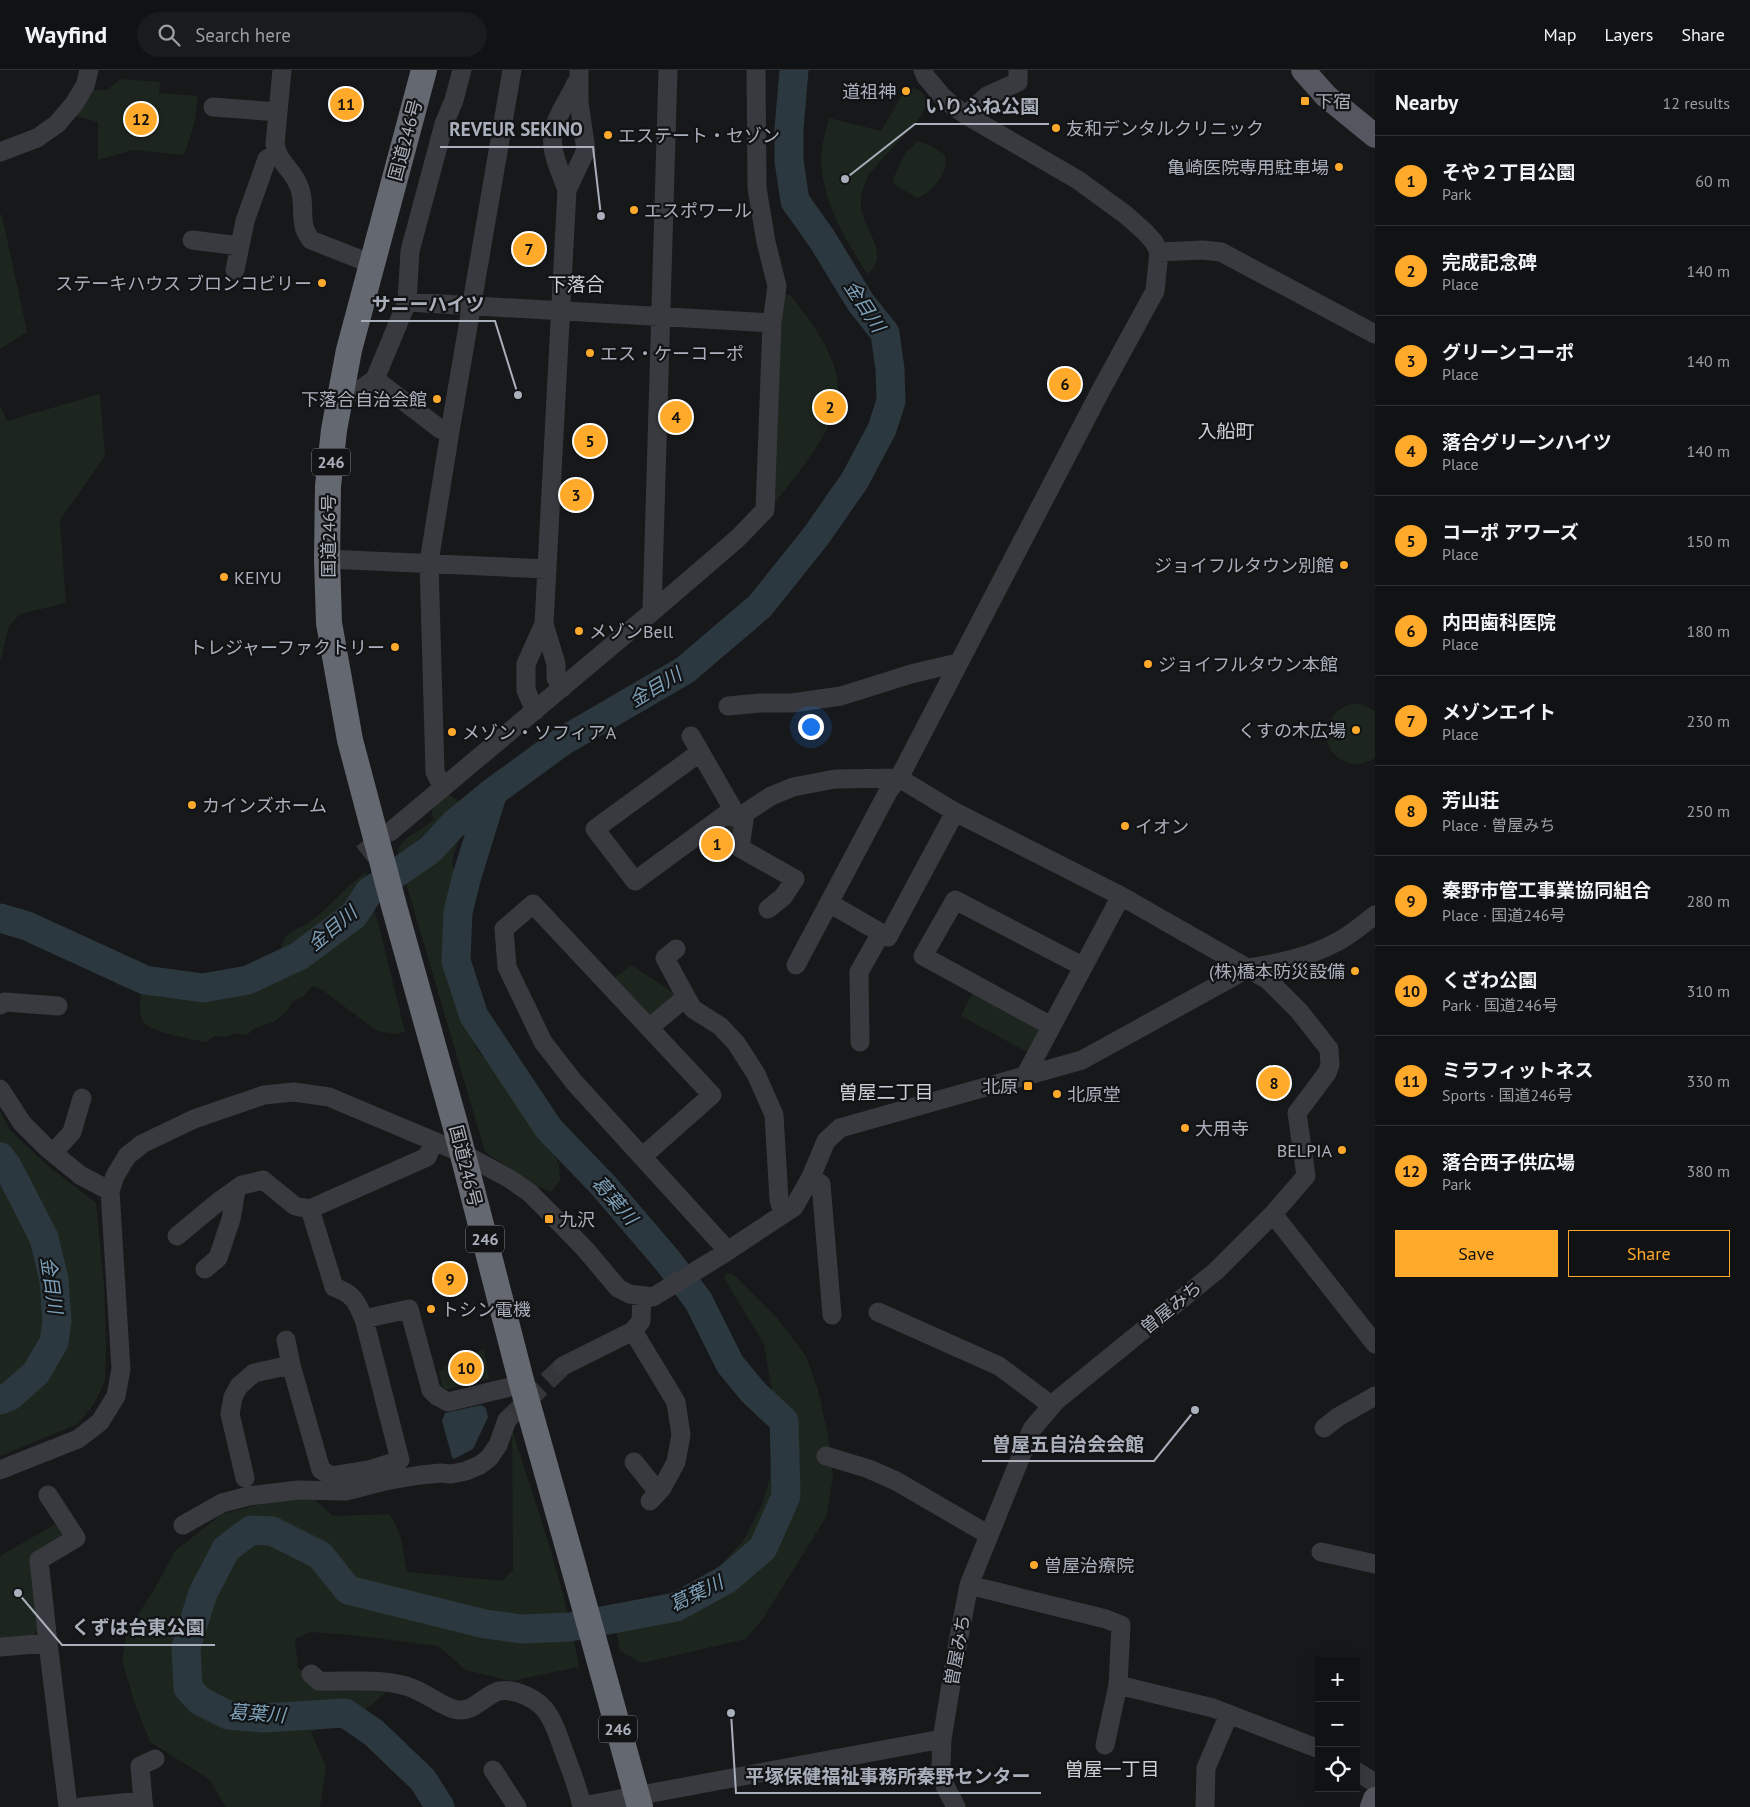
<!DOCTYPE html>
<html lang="en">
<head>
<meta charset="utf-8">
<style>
  body { margin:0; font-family:"PT Sans","Noto Sans JP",sans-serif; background:#1a1b1d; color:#f1f3f6 }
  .controls { position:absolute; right:15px; bottom:15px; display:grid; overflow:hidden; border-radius:0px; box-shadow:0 5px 20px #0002 }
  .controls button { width:45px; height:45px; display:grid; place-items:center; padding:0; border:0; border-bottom:1px solid #303234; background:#111214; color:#f1f3f6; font:25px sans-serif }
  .you { position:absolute; left:810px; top:656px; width:18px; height:18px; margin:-12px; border:4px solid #fff; border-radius:50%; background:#1a73e8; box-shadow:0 0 0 8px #1a73e833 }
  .badge { display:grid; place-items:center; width:32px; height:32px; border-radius:50%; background:#ffaa2a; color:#111; font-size:16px; font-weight:700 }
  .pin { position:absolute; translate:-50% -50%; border:2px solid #fff; box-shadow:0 1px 5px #0006 }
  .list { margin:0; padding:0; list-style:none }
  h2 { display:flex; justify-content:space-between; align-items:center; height:65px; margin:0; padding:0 20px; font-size:21px }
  h2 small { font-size:16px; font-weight:400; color:#9c9ea0 }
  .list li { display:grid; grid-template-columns:32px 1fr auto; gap:15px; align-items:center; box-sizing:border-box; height:90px; padding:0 20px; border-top:1px solid #303234 }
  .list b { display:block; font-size:19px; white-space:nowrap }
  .list p { margin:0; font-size:16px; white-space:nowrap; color:#9c9ea0 }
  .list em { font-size:16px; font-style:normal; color:#9c9ea0 }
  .actions { display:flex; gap:10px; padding:15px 20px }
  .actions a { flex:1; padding:11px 0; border:1px solid #ffaa2a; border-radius:0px; text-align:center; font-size:18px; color:#ffaa2a }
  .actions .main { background:#ffaa2a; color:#111 }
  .icon { flex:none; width:28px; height:28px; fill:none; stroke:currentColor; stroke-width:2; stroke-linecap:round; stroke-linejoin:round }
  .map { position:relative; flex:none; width:1375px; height:1737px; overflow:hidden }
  header { display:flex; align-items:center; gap:30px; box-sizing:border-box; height:70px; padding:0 25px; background:#111214; border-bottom:1px solid #303234 }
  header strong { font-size:24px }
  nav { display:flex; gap:28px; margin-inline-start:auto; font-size:18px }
  .search { width:350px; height:45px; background:#1a1b1d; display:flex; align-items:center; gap:12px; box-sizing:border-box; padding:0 18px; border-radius:28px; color:#9c9ea0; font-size:19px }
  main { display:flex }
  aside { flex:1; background:#111214 }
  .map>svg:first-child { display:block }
  .green { fill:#1d261e }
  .water { fill:#2c383f }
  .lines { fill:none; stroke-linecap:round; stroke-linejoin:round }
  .river { stroke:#2c383f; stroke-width:29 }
  .minor-tunnel { stroke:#34363a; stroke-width:19; stroke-dasharray:19 9; stroke-linecap:butt }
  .minor { stroke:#383a3f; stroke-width:19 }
  .major { stroke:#54575f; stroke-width:24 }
  .highway { stroke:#646871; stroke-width:26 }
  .poi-dot { fill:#ffaa2a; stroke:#121315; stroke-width:2 }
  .labels { text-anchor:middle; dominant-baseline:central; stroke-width:4.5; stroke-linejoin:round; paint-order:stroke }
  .shield { fill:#121315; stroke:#7c8089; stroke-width:1 }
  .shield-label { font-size:16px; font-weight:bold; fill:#a9afbb }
  .poi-label { font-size:18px; fill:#a9afbb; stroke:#121315; text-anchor:start }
  .street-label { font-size:18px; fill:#a9afbb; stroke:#121315 }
  .neighbourhood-label { font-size:19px; fill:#caced6; stroke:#121315 }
  .water-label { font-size:19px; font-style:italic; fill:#7da1b9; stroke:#121315 }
  .leader { fill:none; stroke:#a9afbb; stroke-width:2 }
  .callout-dot { fill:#a9afbb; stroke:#121315; stroke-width:2 }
  .callout-label { font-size:19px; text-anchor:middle; font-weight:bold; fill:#a9afbb; stroke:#121315; stroke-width:4.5; stroke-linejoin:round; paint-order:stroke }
</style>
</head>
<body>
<header>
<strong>Wayfind</strong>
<div class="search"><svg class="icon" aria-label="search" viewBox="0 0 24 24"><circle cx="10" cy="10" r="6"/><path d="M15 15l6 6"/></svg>Search here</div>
<nav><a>Map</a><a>Layers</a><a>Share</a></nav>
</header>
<main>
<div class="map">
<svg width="1375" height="1737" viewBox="0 0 1375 1737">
  <rect width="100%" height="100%" fill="#17181a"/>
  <path class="green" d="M120 9 160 12 159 23 198 26 194 55 184 85 133 80 98 90V52L76 46 94 20H107Z
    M914 18 922 22 928 31 921 46 869 104C864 115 860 126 861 138 864 161 892 185 867 204 845 168 823 134 821 90 821 76 826 61 829 48L881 61 905 20Z
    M918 71 929 75 944 84C952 99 931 124 917 128L895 115 893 109 907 80H909Z
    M0 145H2L27 262 0 279Z
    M780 225H790C810 249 835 283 838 315 842 353 795 407 772 436Z
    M100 324 105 386 60 450 66 533 20 544 9 556 0 592V336L7 351Z
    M1351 634H1361L1375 641V688C1333 713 1303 651 1351 634Z
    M449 725 462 733 465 747 452 791 455 804 445 860 450 899 461 938 477 980 513 1021 534 1051 559 1094 560 1110 551 1122 535 1115 485 1082 400 792 398 778 409 766 420 760 433 750 432 741 438 727Z
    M726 751 733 752 738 760 730 778 734 781 718 794 699 771Z
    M366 802 372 835 379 856 405 962 396 964 377 961 321 919 312 916 304 926 292 932 287 941 274 952 255 958 247 965 235 963 226 967 214 966 207 972C195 971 150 961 144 953 138 944 140 933 141 922L116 914 111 897 176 902C190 900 198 902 210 909L256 894 265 885 281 881 282 873 286 866 292 861 306 855 320 844 348 817Z
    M631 895 677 925 654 947 646 948 612 910Z
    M974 920 1039 954 1041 962 1029 983 961 946Z
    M0 1041 10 1060 47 1095 96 1133 104 1215 106 1275 105 1311 94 1334 78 1354 0 1386Z
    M727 1203 733 1204 777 1248 806 1286 818 1320 828 1366 833 1407 826 1447 762 1550 746 1569 642 1593 620 1581 615 1552 626 1543 699 1510 717 1499 743 1471 762 1435 774 1393 773 1327 764 1274 724 1208Z
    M484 1279 489 1309 443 1320 439 1302 445 1299 444 1296Z
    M512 1359C536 1437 566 1517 579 1597L511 1611 466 1600 438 1576 351 1565 310 1562 295 1569 298 1598 326 1616 391 1618 365 1640 311 1662 326 1697 320 1737H226L209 1709 150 1672 134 1631 122 1590 127 1562 155 1518 175 1481 222 1444 290 1427 315 1430 333 1446 390 1444 400 1465 407 1502 502 1511 513 1500Z
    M59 1452 65 1462 63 1470 32 1488 40 1558 34 1565 0 1568V1486Z"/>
  <path class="water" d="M481 1335 486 1338 488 1347 473 1379 454 1389 452 1387 442 1351 445 1343Z"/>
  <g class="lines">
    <path class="river" d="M0 848 27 856 145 910 203 918 248 910 299 886 354 845 369 822 430 780 454 754 493 722 563 671 685 600 760 536 816 466 855 410 882 359 891 331 890 299 885 263 861 233 822 169 795 131 789 91V59L794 0
      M0 1087 7 1096 44 1168 54 1210 57 1251 54 1272 36 1303 10 1326 0 1330
      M440 1737 423 1710 374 1663 345 1643 263 1648 228 1645 200 1631 188 1618 186 1577 203 1523 226 1479 251 1460 272 1461 320 1485 348 1520 485 1554 521 1559 570 1557 676 1537 727 1509 763 1478 786 1426 784 1351 753 1322 730 1294 698 1230 667 1190 603 1115 549 1059 474 946 456 891 458 842 467 806 493 722"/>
    <path class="minor-tunnel" d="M362 784 385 766
      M507 1350 563 1296"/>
    <path class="minor" d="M282 0 275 74C278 92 291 98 298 114 305 128 301 142 304 156 305 161 308 166 311 170L372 194
      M213 37 278 42
      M966 45 987 26 1018 12V0
      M0 82 37 68 57 54 74 34 85 16 89 0
      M567 120C560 100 547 77 555 55 560 40 570 27 576 13
      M192 170 240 176
      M1159 182 1203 180 1221 182 1375 264
      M235 200 245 151 267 89 277 84
      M407 232 772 253
      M375 309 440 359 450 361
      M357 322 375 309 407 232 410 181 444 54 454 30 462 0
      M327 489 547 499
      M652 542 668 0
      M562 618 556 608V594L544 554 567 120 586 80 579 32V0
      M728 636 760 633H792L841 626 911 604 957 593
      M535 641 526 620V594L544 554
      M691 666 738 748
      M699 683 595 759 635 811 725 745 738 748 745 743
      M443 718 435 702 429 492 450 361 512 0
      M390 762 652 542 738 468 765 440 772 253 777 216 766 172 757 118 756 0
      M829 833 888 867 955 742
      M768 839 783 827 795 809 740 778 745 743 771 726 793 717 835 709 899 708 955 742 1121 826 1268 910 1299 941 1329 979 1330 995 1327 1003 1297 1043 1306 1106 1273 1144 1216 1201 1056 1331 1032 1359 969 1515 958 1572 942 1669 941 1696 945 1716 956 1737
      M676 879 665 888 686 927
      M796 895 889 720 899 708 1101 320 1155 221 1159 182 1154 172 1145 162 1126 145 1078 110 966 45 953 36 942 26 926 7 923 0
      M0 935 5 932 58 936
      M1051 956 923 886 955 830 1082 896
      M649 958 686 927 693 939 720 956 736 973 756 1004 774 1045 779 1130 783 1144
      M860 972 859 902 881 863
      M1025 1006 1121 826
      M0 1019 22 1053 47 1078 80 1105 110 1121
      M53 1083 72 1062 82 1028
      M642 1087 712 1025 533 834 504 859 507 897 543 972 574 1012 728 1181
      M811 1107 821 1114 832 1245
      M1273 1144 1375 1274
      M177 1166 218 1132 242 1115 263 1110 295 1136 310 1139 427 1087 434 1071
      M205 1199 218 1188 231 1149 236 1120
      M878 1242 999 1296 1051 1335
      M364 1249 409 1239 431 1320 437 1326 448 1332 522 1314
      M633 1261 676 1332 681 1365 676 1392 662 1418 650 1431
      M286 1270 291 1295 321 1400 332 1406 369 1400 400 1390 364 1249C356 1230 353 1224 334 1217L310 1139
      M563 1296 633 1261 641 1251 642 1227
      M1324 1358 1338 1347 1375 1326
      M826 1386 869 1399 896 1411 989 1465
      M634 1392 658 1422
      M0 1400 78 1369 100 1352 116 1326 121 1299 110 1121 115 1106 127 1086 142 1074 194 1049 264 1025 294 1022 329 1027 462 1083 510 1109 530 1123 551 1144 585 1179 618 1218 629 1224 653 1227 720 1186 794 1137 811 1107 826 1071 840 1058 1082 990 1249 898C1280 893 1309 887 1337 872 1351 865 1363 854 1375 845
      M245 1408 230 1344 233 1327 239 1316 254 1303 291 1295
      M183 1455 222 1433 249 1426 298 1420 346 1421 385 1411 420 1405 441 1403 451 1404 466 1401 480 1395 489 1388 498 1375 507 1350
      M1321 1482 1375 1494
      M969 1515 1106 1549 1121 1555 1118 1615 1213 1638 1319 1679
      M48 1573 39 1490 76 1468 48 1425
      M0 1577 48 1573 68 1737
      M311 1604 319 1611C349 1612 377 1608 406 1616 424 1621 439 1635 454 1639 472 1645 484 1625 499 1621 516 1618 540 1630 548 1644 555 1654 559 1668 563 1679 570 1698 578 1717 582 1737
      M1105 1675 1118 1615
      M493 1700 517 1737
      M1356 1701 1375 1713
      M143 1731 140 1696 155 1689
      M582 1736 942 1669
      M81 1737 143 1731 144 1737
      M1205 1737 1206 1698 1229 1644"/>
    <path class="major" d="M1303 0 1326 26 1375 66
      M1372 1737 1375 1729"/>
    <path class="highway" d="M424 0 349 280 334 360 328 416 327 489 329 553 350 670 394 836 455 1054 522 1314 575 1502 640 1737"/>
  </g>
  <g class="poi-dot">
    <circle cx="906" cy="21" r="5"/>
    <rect x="1300" y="26" width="10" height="10" rx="2.5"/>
    <circle cx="1056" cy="58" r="5"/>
    <circle cx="608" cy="65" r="5"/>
    <circle cx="1339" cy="97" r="5"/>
    <circle cx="634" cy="140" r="5"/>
    <circle cx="322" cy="213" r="5"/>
    <circle cx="590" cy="283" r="5"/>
    <circle cx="437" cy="329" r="5"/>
    <circle cx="1344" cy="495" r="5"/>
    <circle cx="224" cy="507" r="5"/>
    <circle cx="579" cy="561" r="5"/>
    <circle cx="395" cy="577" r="5"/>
    <circle cx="1148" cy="594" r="5"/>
    <circle cx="1356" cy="660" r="5"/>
    <circle cx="452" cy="662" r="5"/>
    <circle cx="192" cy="735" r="5"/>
    <circle cx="1125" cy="756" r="5"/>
    <circle cx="1355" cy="901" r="5"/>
    <rect x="1023" y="1011" width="10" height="10" rx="2.5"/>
    <circle cx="1057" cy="1024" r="5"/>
    <circle cx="1185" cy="1058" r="5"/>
    <circle cx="1342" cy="1080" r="5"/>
    <rect x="544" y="1144" width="10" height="10" rx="2.5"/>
    <circle cx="431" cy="1239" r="5"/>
    <circle cx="1034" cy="1495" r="5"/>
  </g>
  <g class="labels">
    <g class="shield">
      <rect x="312" y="378.5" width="38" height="27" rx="4"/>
      <rect x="466" y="1155.5" width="38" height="27" rx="4"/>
      <rect x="599" y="1645.5" width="38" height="27" rx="4"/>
    </g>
    <g class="shield-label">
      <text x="331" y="392">246</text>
      <text x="485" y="1169">246</text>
      <text x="618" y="1659">246</text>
    </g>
    <g class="poi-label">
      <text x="896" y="21" text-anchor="end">道祖神</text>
      <text x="1315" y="31">下宿</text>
      <text x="1066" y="58">友和デンタルクリニック</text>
      <text x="618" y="65">エステート・セゾン</text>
      <text x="1329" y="97" text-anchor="end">亀崎医院専用駐車場</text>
      <text x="644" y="140">エスポワール</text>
      <text x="312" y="213" text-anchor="end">ステーキハウス ブロンコビリー</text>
      <text x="600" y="283">エス・ケーコーポ</text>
      <text x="427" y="329" text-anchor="end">下落合自治会館</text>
      <text x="1334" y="495" text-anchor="end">ジョイフルタウン別館</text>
      <text x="234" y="507">KEIYU</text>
      <text x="589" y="561">メゾンBell</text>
      <text x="385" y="577" text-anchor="end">トレジャーファクトリー</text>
      <text x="1158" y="594">ジョイフルタウン本館</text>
      <text x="1346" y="660" text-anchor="end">くすの木広場</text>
      <text x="462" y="662">メゾン・ソフィアA</text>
      <text x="202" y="735">カインズホーム</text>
      <text x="1135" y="756">イオン</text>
      <text x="1345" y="901" text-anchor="end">(株)橋本防災設備</text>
      <text x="1018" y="1016" text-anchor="end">北原</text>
      <text x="1067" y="1024">北原堂</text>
      <text x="1195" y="1058">大用寺</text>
      <text x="1332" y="1080" text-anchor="end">BELPIA</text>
      <text x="559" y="1149">九沢</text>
      <text x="441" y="1239">トシン電機</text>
      <text x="1044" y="1495">曽屋治療院</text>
    </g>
    <g class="street-label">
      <text transform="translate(405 70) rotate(-75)">国道246号</text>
      <text transform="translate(328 466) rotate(-90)">国道246号</text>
      <text transform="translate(466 1096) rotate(76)">国道246号</text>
      <text transform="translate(1171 1237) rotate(-39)">曽屋みち</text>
      <text transform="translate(957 1580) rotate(-80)">曽屋みち</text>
    </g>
    <g class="neighbourhood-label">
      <text x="576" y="214">下落合</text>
      <text x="1226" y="361">入船町</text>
      <text x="886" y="1022">曽屋二丁目</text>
      <text x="1112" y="1699">曽屋一丁目</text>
    </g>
    <g class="water-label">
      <text transform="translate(865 236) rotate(57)">金目川</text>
      <text transform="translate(655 617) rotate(-31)">金目川</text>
      <text transform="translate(332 858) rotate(-40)">金目川</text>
      <text transform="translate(615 1130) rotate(49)">葛葉川</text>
      <text transform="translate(52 1215) rotate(82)">金目川</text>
      <text transform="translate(696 1523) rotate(-26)">葛葉川</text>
      <text transform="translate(257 1643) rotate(4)">葛葉川</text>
    </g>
  </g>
  <path class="leader" d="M845 109L915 54H1049M601 146L593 77H440M518 325L495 251H361M1195 1340L1154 1391H982M18 1523L62 1575H215M731 1643L736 1723H1041"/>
  <g class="callout-dot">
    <circle cx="845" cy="109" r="5"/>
    <circle cx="601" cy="146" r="5"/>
    <circle cx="518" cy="325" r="5"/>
    <circle cx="1195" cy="1340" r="5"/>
    <circle cx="18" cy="1523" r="5"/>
    <circle cx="731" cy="1643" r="5"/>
  </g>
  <g class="callout-label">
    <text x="982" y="43">いりふね公園</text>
    <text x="516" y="66">REVEUR SEKINO</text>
    <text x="428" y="241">サニーハイツ</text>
    <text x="1068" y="1381">曽屋五自治会会館</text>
    <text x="138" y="1564">くずは台東公園</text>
    <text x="888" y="1713">平塚保健福祉事務所秦野センター</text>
  </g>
</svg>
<div class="controls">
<button>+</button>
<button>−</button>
<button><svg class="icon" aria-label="locate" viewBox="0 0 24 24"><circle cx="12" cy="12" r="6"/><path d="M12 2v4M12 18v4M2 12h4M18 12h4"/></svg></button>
</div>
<div class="you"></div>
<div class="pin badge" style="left:717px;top:774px">1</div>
<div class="pin badge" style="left:830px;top:337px">2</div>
<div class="pin badge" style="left:576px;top:425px">3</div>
<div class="pin badge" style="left:676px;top:347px">4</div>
<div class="pin badge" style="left:590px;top:371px">5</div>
<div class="pin badge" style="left:1065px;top:314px">6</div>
<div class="pin badge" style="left:529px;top:179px">7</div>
<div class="pin badge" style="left:1274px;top:1013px">8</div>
<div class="pin badge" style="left:450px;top:1209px">9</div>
<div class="pin badge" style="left:466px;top:1298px">10</div>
<div class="pin badge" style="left:346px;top:34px">11</div>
<div class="pin badge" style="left:141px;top:49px">12</div>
</div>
<aside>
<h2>Nearby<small>12 results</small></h2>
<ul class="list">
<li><span class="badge">1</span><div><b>そや２丁目公園</b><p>Park</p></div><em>60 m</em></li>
<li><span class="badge">2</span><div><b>完成記念碑</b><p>Place</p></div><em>140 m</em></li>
<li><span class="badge">3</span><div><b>グリーンコーポ</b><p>Place</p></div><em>140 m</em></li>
<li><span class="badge">4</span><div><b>落合グリーンハイツ</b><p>Place</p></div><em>140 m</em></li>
<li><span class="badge">5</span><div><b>コーポ アワーズ</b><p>Place</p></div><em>150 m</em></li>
<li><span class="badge">6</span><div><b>内田歯科医院</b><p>Place</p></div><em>180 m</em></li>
<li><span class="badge">7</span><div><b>メゾンエイト</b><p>Place</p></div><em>230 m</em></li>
<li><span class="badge">8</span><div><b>芳山荘</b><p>Place · 曽屋みち</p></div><em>250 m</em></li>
<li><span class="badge">9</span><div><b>秦野市管工事業協同組合</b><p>Place · 国道246号</p></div><em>280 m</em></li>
<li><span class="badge">10</span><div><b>くざわ公園</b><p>Park · 国道246号</p></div><em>310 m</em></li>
<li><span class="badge">11</span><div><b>ミラフィットネス</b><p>Sports · 国道246号</p></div><em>330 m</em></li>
<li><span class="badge">12</span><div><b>落合西子供広場</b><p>Park</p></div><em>380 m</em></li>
</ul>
<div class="actions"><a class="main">Save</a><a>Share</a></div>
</aside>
</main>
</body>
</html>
